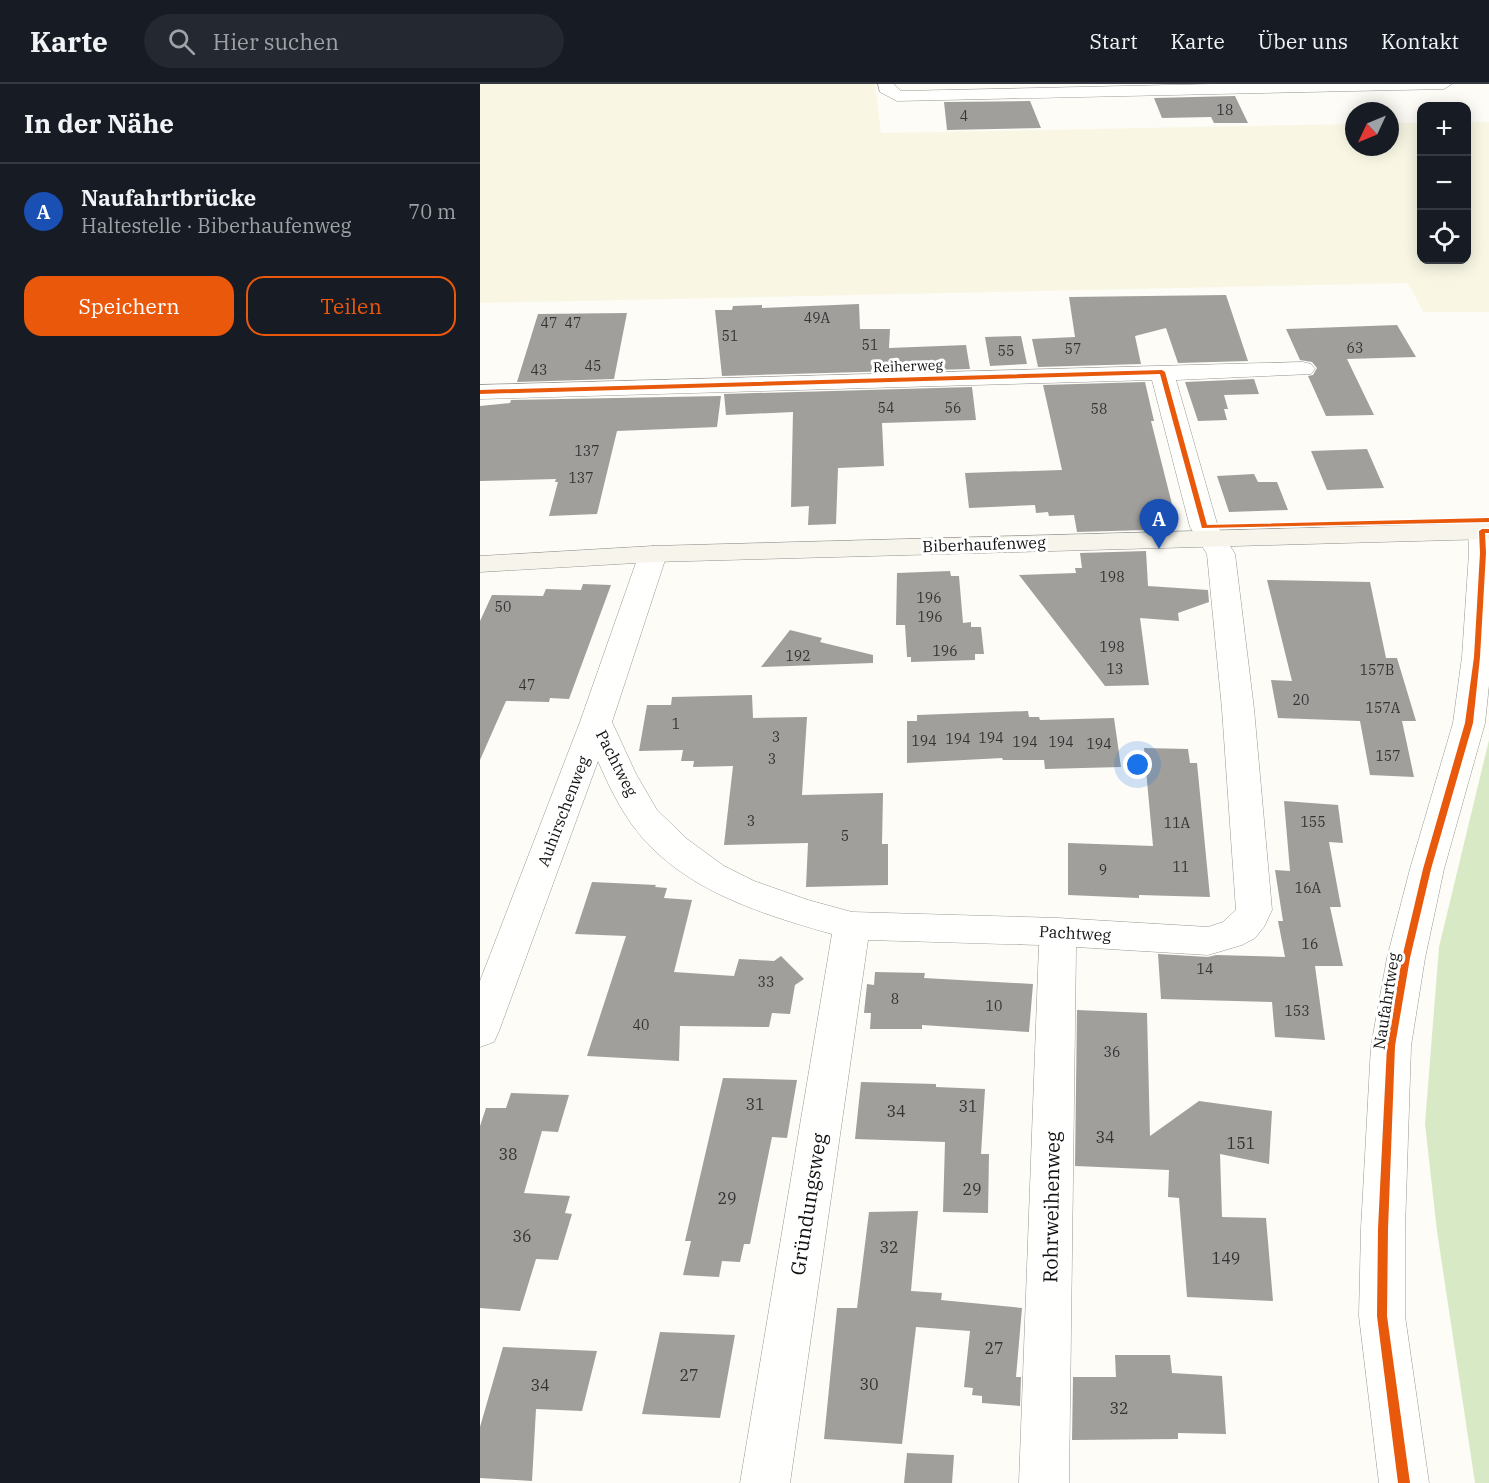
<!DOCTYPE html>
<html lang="de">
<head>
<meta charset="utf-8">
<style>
  body { margin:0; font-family:"IBM Plex Serif",serif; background:#242831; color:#f1f3f6 }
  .controls { position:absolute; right:18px; top:18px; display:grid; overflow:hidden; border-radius:12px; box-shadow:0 3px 15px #0003 }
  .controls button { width:54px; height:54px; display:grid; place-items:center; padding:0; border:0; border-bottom:2px solid #363941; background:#171b24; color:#f1f3f6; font:30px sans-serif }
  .compass { position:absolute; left:865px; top:18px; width:54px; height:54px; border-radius:50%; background:#171b24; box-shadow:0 3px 15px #0003; rotate:226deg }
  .you { position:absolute; left:658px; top:681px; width:21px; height:21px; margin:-15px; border:4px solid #fff; border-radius:50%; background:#1a73e8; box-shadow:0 0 0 9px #1a73e833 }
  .badge { display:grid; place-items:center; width:39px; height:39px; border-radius:50%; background:#ea580c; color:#fff; font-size:20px; font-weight:700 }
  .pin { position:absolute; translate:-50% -50px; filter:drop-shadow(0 2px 3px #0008) }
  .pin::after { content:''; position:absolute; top:32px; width:21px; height:18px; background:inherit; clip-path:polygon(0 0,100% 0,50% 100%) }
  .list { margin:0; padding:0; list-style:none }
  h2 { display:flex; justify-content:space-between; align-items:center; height:78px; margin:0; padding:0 24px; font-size:26px }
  h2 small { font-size:20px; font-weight:400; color:#9ea1a6 }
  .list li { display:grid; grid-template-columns:39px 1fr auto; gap:18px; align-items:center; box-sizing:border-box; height:96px; padding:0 24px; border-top:2px solid #363941 }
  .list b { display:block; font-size:22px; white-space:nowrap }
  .list p { margin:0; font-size:20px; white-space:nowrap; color:#9ea1a6 }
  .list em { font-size:20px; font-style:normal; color:#9ea1a6 }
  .actions { display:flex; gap:12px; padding:18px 24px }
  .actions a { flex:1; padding:14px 0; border:2px solid #ea580c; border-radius:18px; text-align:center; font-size:21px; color:#ea580c }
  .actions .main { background:#ea580c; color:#fff }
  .icon { flex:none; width:33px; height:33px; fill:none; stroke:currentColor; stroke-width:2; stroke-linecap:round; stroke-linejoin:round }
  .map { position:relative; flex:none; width:1009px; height:1399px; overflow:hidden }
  header { display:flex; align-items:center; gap:36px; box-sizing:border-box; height:84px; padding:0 30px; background:#171b24; border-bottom:2px solid #363941 }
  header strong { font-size:28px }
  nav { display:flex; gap:33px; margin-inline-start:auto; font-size:21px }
  .search { width:420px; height:54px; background:#242831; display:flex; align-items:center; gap:15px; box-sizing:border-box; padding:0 21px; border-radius:33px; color:#9ea1a6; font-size:22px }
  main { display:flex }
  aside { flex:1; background:#171b24 }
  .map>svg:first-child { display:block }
  .farmland { fill:#f9f7e4 }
  .forest { fill:#d8eac5 }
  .building { fill:#a19f9c }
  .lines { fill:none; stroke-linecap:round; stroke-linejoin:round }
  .minor-casing { stroke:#979795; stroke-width:1 }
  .secondary-casing { stroke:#8e8d8b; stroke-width:1 }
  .minor { fill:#fffffe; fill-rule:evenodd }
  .secondary { fill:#f6f4eb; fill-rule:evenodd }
  .cycleway-casing { stroke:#fff; stroke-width:3 }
  .cycleway { fill:#e8590c; fill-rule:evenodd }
  .labels { text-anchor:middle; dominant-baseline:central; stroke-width:6; stroke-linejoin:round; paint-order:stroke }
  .number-label { font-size:14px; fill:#353434 }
  .far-street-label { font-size:14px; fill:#111; stroke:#fff }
  .street-label { font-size:16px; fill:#111; stroke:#fff }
  .near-number-label { font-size:16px; fill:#353434 }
  .near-street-label { font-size:20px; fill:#111; stroke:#fff }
</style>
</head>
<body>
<header>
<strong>Karte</strong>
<div class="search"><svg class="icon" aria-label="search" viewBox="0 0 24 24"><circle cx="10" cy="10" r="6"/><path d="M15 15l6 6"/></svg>Hier suchen</div>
<nav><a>Start</a><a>Karte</a><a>Über uns</a><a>Kontakt</a></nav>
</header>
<main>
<aside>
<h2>In der Nähe<small></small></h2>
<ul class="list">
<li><span class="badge" style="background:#1a4fb4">A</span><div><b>Naufahrtbrücke</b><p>Haltestelle · Biberhaufenweg</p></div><em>70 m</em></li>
</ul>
<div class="actions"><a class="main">Speichern</a><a>Teilen</a></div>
</aside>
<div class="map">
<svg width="1009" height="1399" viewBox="0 0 1009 1399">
  <rect width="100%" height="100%" fill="#fdfcf7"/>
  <path class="farmland" d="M0 0H395L401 49 874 40V63H910V39H941L942 176H986L987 38H1009V228H943L928 199 0 219Z"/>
  <path class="forest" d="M1009 656V1399H995L957 1147 945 1040 959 863Z"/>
  <path class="building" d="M755 12 768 39H734L731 33 682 34 674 14Z
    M550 17 561 44 467 46 464 18Z
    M746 211 768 277 698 279 686 244 655 252 661 280 558 283 552 255 595 253 589 213Z
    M379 220 380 245H410L409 264 486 261 490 285 242 292 235 226H252L253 222 282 221V224Z
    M147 229 134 295 37 298 58 230Z
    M917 241 936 273 867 275 894 331 846 332 828 292 833 291 837 284 832 278 820 276 806 245Z
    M541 252 547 280 510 282 505 253Z
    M774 295 779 310 744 311 748 325H744L747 336 718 337 705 298Z
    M665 298 674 337H671L694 428 665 429V446L597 448 594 431 569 432 568 428 556 429 555 421 489 424 485 389 582 386 563 301Z
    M492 303 496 336 402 339 404 382 358 384 356 440 328 441 329 422 311 423 313 328 246 331 244 310Z
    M241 312 237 343 137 347 117 430 69 432 78 398H75L76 395 0 397V322L30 319 31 316Z
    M887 365 904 404 847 406 831 367Z
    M774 390 778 398H797L808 426 749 428 737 392Z
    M666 467 668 502 728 506 729 518 698 529 699 537 660 534 669 601 625 602 539 491 596 489 595 484H602L600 469Z
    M470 487 471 492H479L483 539 491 538V543H501L504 570H495V576L431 578V573H427L425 541H416L417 489Z
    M787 496 890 498 906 574H917L936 637H922L934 693 890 691 880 637 798 634 791 596 812 597Z
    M103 500 131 501 89 615 70 614 69 618 26 617 0 676V537L12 511 63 512 66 505 101 506Z
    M310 546 342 554 340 558 393 571V579L281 583Z
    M272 611 273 634 327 633 322 711 403 709 402 760H408V801L326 803 328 759 244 761 253 682 213 683 214 677H201L203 666 159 667 167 621H191L192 613Z
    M548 627 549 633H559L560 636 634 634 641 683 565 685 564 676H523L522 674 427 679V637H437V631Z
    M664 664 708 665 710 679H717L730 813 659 811V814L588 811V759L673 762Z
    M804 717 858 721 863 759 849 758 861 823H850L863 882H835L845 956 795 953 792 918 681 915 678 870 728 873 736 871 805 873 798 837H803L795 786 810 787Z
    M112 798 176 801 175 803 187 804 184 814 212 816 194 888 254 892 259 875 294 877 301 872 324 895 315 901 310 930 292 929 289 943 200 942 199 977 107 972 146 852 95 850Z
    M395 888 445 889 444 894 553 900 549 948 442 941V945H390L391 929H384L387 900 394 901Z
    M597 926 667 929 670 1052 719 1017 792 1027 789 1080 740 1070 742 1133 786 1134 793 1217 707 1213 699 1114 688 1113 689 1086 595 1082Z
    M243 994 317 996 307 1054 292 1053 270 1160H264L260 1178 242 1177 239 1193 203 1191 211 1157H205Z
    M381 998 456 1000V1003L505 1005 501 1070H509L508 1129 463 1128 465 1058 375 1055Z
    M31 1009 89 1011 78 1048 62 1047 44 1109 90 1112 85 1129 92 1130 78 1176 56 1175 40 1227 0 1224V1042L6 1024H26Z
    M438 1127 431 1207 462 1209 461 1216 542 1224 536 1293H541L540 1322 502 1319V1312L492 1311 493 1304 484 1303 490 1247 436 1243 422 1360 344 1355 357 1224H377L389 1128Z
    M180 1248 255 1251 240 1334 162 1330Z
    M23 1263 117 1267 102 1327 56 1325 52 1397 0 1394V1343Z
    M635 1271H690L692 1289 742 1292 746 1350 698 1349V1355L592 1356 593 1293H636Z
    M427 1369 474 1371 472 1399H424Z"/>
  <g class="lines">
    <g class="minor-casing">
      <path id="minor" d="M398 0H414L421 7 733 0H972L964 5 417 17 400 8Z
        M823 278 831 280 835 285 831 290 696 296 738 443 755 470 774 625 792 826 784 843 775 854 762 861 728 871 596 863 589 1399H539L559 861 388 856 310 1399H260L352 850C281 830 199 805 153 742 139 723 127 698 118 677L19 947 14 958 0 963V897L100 638 159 470 163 464 173 462 183 464 187 470 132 638 156 690 177 726 207 755 244 782 274 797 328 816 372 828 578 834 728 843 743 838 756 826 742 625 727 470 710 443 672 296 0 315V301Z
        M1002 439 1009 441V601L1005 639 964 785 945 874 931 962 925 1145V1232L949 1399H899L879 1232 881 1145 891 962 907 874 930 785 973 639 982 573 989 469 988 447 992 441Z"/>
    </g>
    <g class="secondary-casing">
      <path id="secondary" d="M1009 439V455L173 478 0 488V472L173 462Z"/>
    </g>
    <use href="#minor" class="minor"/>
    <use href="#secondary" class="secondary"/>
    <g class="cycleway-casing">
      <path id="cycleway" d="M682 286 685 288 727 441 1009 434V438L722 444 680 290 0 310V306Z
        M1002 445H1009V449H1005L1006 469 1000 573 993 639 951 785 930 874 915 962 908 1145 907 1232 930 1399H918L897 1232 898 1145 907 962 922 874 943 785 985 639 994 573 1000 469 999 447Z"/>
    </g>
    <use href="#cycleway" class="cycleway"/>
  </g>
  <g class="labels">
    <g class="number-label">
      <text x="745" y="26">18</text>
      <text x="484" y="32">4</text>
      <text x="337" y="234">49A</text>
      <text x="69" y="239">47</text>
      <text x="93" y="239">47</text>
      <text x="250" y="252">51</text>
      <text x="390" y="261">51</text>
      <text x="875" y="264">63</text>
      <text x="593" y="265">57</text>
      <text x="526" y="267">55</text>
      <text x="113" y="282">45</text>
      <text x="59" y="286">43</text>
      <text x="406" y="324">54</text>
      <text x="473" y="324">56</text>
      <text x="619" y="325">58</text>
      <text x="107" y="367">137</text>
      <text x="101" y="394">137</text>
      <text x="632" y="493">198</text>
      <text x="449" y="514">196</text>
      <text x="23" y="523">50</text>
      <text x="450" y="533">196</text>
      <text x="632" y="563">198</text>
      <text x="465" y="567">196</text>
      <text x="318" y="572">192</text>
      <text x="635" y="585">13</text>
      <text x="897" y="586">157B</text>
      <text x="47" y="601">47</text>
      <text x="821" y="616">20</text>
      <text x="903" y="624">157A</text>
      <text x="196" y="640">1</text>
      <text x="296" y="653">3</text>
      <text x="511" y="654">194</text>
      <text x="478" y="655">194</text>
      <text x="444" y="657">194</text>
      <text x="545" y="658">194</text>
      <text x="581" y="658">194</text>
      <text x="619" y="660">194</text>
      <text x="908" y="672">157</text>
      <text x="292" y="675">3</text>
      <text x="271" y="737">3</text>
      <text x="833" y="738">155</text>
      <text x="697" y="739">11A</text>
      <text x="365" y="752">5</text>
      <text x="701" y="783">11</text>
      <text x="623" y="786">9</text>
      <text x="828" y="804">16A</text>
      <text x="830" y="860">16</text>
      <text x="725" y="885">14</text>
      <text x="286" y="898">33</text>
      <text x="415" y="915">8</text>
      <text x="514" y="922">10</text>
      <text x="817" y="927">153</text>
      <text x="161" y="941">40</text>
      <text x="632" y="968">36</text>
    </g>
    <g class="far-street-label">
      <text transform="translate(428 282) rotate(-2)">Reiherweg</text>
    </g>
    <g class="street-label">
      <text transform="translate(504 460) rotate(-2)">Biberhaufenweg</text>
      <text transform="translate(137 679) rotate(63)">Pachtweg</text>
      <text transform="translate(83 727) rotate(-69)">Auhirschenweg</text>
      <text transform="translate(595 849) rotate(3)">Pachtweg</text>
      <text transform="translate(906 917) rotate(-81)">Naufahrtweg</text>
    </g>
    <g class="near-number-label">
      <text x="275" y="1020">31</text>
      <text x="488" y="1022">31</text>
      <text x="416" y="1027">34</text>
      <text x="625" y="1053">34</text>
      <text x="761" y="1059">151</text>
      <text x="28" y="1070">38</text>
      <text x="492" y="1105">29</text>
      <text x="247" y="1114">29</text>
      <text x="42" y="1152">36</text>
      <text x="409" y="1163">32</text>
      <text x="746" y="1174">149</text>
      <text x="514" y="1264">27</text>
      <text x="209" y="1291">27</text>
      <text x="389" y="1300">30</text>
      <text x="60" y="1301">34</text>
      <text x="639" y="1324">32</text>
    </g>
    <g class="near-street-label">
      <text transform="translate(328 1120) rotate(-81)">Gründungsweg</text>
      <text transform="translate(571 1123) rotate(-89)">Rohrweihenweg</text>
    </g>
  </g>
</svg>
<div class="controls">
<button>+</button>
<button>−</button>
<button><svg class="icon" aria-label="locate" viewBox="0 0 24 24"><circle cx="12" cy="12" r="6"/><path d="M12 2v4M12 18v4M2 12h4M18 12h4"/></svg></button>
</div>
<svg class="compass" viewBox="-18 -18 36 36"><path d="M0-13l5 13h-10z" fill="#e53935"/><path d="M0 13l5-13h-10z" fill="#9ea1a6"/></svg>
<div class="you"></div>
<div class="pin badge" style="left:679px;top:465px;background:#1a4fb4">A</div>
</div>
</main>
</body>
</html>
